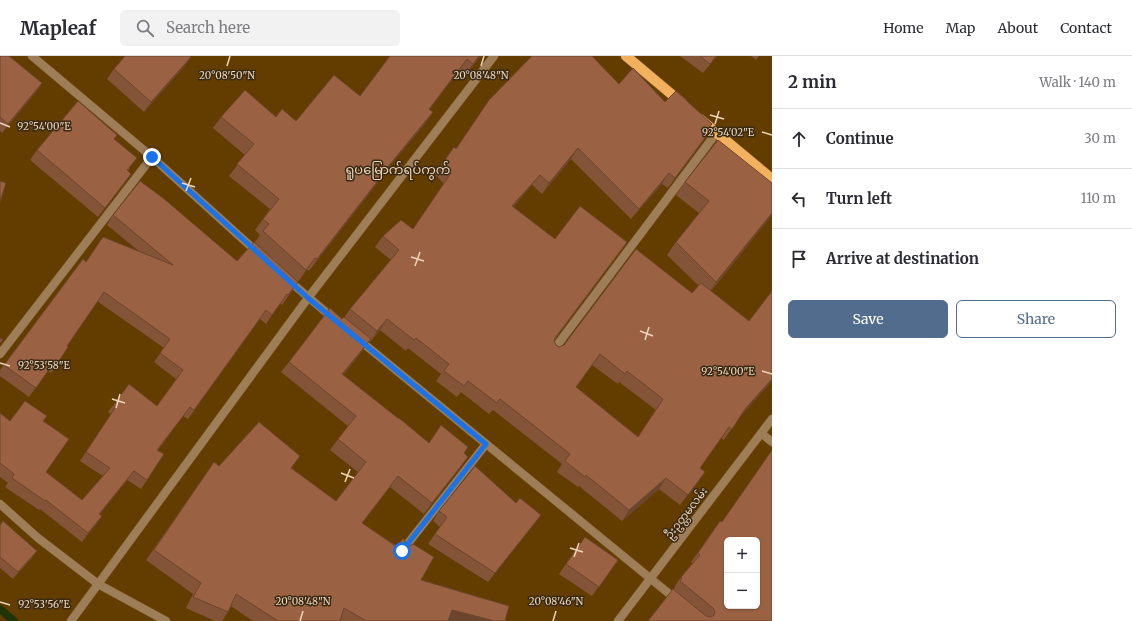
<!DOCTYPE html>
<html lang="en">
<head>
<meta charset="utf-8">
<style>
  body { margin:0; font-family:Merriweather,"Noto Sans Myanmar",serif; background:#f2f2f3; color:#2b2b33 }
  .controls { position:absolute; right:12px; bottom:12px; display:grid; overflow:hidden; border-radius:6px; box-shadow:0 1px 3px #0004 }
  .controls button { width:36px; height:36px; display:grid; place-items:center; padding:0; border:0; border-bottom:1px solid #e1e1e2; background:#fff; color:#2b2b33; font:20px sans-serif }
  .stop { position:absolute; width:12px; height:12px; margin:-9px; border:3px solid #1a73e8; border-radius:50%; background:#fff }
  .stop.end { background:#1a73e8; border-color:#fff; box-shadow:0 1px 4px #0008 }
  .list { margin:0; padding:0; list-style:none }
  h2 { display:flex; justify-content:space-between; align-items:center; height:52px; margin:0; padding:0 16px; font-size:17px }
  h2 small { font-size:13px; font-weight:400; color:#7c7c81 }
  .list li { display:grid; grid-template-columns:26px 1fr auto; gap:12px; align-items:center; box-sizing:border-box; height:60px; padding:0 16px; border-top:1px solid #e1e1e2 }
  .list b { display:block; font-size:15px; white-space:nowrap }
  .list em { font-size:13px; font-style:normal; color:#7c7c81 }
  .actions { display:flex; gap:8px; padding:12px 16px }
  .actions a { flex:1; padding:9px 0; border:1px solid #526c8d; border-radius:6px; text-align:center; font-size:14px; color:#526c8d }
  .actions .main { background:#526c8d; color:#fff }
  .icon { flex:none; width:22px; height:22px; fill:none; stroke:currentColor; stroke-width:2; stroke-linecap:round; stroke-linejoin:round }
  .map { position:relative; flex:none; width:772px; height:565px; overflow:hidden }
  header { display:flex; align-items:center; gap:24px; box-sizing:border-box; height:56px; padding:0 20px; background:#fff; border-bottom:1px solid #e1e1e2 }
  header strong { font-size:19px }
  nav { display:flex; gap:22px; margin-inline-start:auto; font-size:14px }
  .search { width:280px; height:36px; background:#f2f2f3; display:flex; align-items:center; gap:10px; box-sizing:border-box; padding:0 14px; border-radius:6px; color:#7c7c81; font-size:15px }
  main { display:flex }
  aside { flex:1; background:#fff }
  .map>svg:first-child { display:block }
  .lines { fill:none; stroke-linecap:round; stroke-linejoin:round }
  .stream { stroke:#213409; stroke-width:8 }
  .minor-casing { stroke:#7e5b25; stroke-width:9 }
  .primary-casing { stroke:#7e5b25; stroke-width:11 }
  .minor { stroke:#9e7e58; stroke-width:8 }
  .primary { stroke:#f3b160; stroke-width:10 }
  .wall { fill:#845439; fill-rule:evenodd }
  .shaded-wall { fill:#6c452e }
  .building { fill:#9a6242; stroke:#6c452e; fill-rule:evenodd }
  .route { stroke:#1a73e8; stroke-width:5 }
  .ticks { fill:none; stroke:#ecd5bb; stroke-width:1.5 }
  .labels { text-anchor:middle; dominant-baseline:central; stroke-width:3; stroke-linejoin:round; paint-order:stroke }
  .street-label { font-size:11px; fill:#ecd5bb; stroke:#3a2913 }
  .quarter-label { font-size:13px; fill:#ecd5bb; stroke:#3a2913 }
  .ticks-label { font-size:10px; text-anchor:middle; fill:#ecd5bb; stroke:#3a2913; stroke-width:3; stroke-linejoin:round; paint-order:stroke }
</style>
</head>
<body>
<header>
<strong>Mapleaf</strong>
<div class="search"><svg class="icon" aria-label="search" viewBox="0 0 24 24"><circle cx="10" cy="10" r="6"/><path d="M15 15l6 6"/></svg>Search here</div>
<nav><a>Home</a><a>Map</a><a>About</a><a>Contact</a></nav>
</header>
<main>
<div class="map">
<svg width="772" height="565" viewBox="0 0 772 565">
  <rect width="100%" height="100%" fill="#633d00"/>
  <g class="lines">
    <path class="stream" d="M0 553 14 565"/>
    <g class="minor-casing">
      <path id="minor" d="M32 0 152 101 257 196
        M287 223 334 263
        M358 283 678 545
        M552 296 717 76
        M0 298 152 101
        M761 377 772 386
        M0 448 38 482 98 528 166 565
        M402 495 486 388
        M71 565 308 242 494 0
        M618 565 772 363"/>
    </g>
    <g class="primary-casing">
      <path id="primary" d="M626 0 682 47
        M700 63 772 123"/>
    </g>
    <use href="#minor" class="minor"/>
    <use href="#primary" class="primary"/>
  </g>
  <path class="wall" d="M0 0 42 27 36 36 2 77 0 75Z
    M390 0H481L465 19 459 14 429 54 425 68 387 113 379 125 309 215 307 213 282 249 280 247 266 268 260 263 188 363 183 360 158 394 147 424 141 433 127 424 100 458 102 460 82 486 40 453 39 454 5 431 8 427 0 421V357L10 365 47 360 43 365 46 416 82 444 103 420 80 405 111 358 108 356 115 347 157 350 176 323 154 306 164 292 97 245 67 290 62 301 51 317 48 315 29 341 0 320V314L4 309 86 206 140 196 107 169 113 159 237 205 255 186 260 179 255 174 263 163 270 153 229 120 245 99 213 72 221 61H276L296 65 360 40Z
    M680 0H717L703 17Z
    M751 0H759L756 4Z
    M191 1 184 11 144 56 107 23 114 13Z
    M619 28 665 46 707 79 668 132 662 128 631 163 571 103 542 138 532 129 513 151 555 183 627 186 555 283 554 285 556 289 559 291 692 237 699 230 667 199 676 186 699 157 676 139 685 126 772 127V159L711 235 749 265 772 235V325L739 362 724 384 721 382 700 412 705 416 680 449 659 433 622 465 579 430 578 431 557 416 562 408 493 354 489 358 461 336 457 341 436 325 441 318 408 292 406 295 380 274 370 286 369 285 363 294 343 319 429 387 468 391 464 398 460 412 424 458 390 431 362 467 397 490 403 482 421 524 505 565H253L231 550 228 556 222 565H215L186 552 193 538 146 504 214 406 219 410 291 412 336 445 358 416 330 394 348 370 281 316 289 306 344 262 350 253 391 204 375 191 383 180 413 173 444 128 435 118 442 108 456 93ZM592 309 618 328 619 326 656 354 638 381 576 331Z
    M117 79 114 83 130 112 128 115 131 118 98 161 30 104 37 94Z
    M439 455 534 468 488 526 428 488 440 471 433 465Z
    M720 465 772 565H648L673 534 675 531V530L681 521 693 507 691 506Z
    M0 469 32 502 13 523 0 512Z
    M585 481 618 504 592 540 559 518Z"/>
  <path class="shaded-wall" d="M479 0H481L465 19 473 8Z
    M191 1 184 11 144 56 151 46Z
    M467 3 459 14 421 65 429 53Z
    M42 27 36 36 2 77 8 68Z
    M433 56 425 68 378 124 386 113Z
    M707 79 700 90 668 132 675 122Z
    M578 92 571 103 542 138 549 127Z
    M387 113 379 125 309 215 317 203Z
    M669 117 662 128 631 163 639 153Z
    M131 118 125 127 98 161 105 152Z
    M540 119 532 129 505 161 512 150Z
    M772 157V159L707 239 716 226Z
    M627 186 619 197 548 293 555 282Z
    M387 263 380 274 370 286 377 275Z
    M371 283 363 294 334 329 342 318Z
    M772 323V325L737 364 745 353Z
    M468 401 460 412 424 458 432 447Z
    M134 415 127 424 93 467 99 458Z
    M705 416 698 427 680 449 688 439Z
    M398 420 390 431 354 478 362 467Z
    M666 422 659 433 622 465 629 454Z
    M102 460 96 469 82 486 88 477Z
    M37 495 32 502 13 523 18 516Z
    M452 554 495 565H444Z"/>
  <path class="building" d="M0 0H9L42 27 8 68 0 61Z
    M125 0H190L191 1 151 46 114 13Z
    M390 0H479L473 8 467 3 429 53 433 56 386 113H387L317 203 315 202 306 214 263 175 269 168 263 163 279 143 237 108 254 88 221 61 245 34 276 61 282 53 296 65 334 19 360 40Z
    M532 0H592L619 28 633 12 665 46 676 35 712 68 705 77 707 79 675 122 669 117 639 153 578 92 549 127 540 119 512 150 555 183 580 150 627 186 555 282 554 285 556 289 559 291 564 289 636 193 692 237 701 227 749 265 772 235V323L745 353 732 373 729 371 700 412 705 416 688 439 666 422 629 454 586 419 585 421 565 405 570 398 500 343 497 347 468 325 464 330 444 315 449 308 416 282 414 284 387 263 377 275 350 253 399 194 383 180 401 164 413 173 451 117 442 108 454 91 456 93 489 44ZM600 298 625 318 627 315 663 343 638 381 576 331Z
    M700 0H716L710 8Z
    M78 45 117 79 114 83 137 102 127 114 131 118 105 152 37 94Z
    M718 84 772 127V157L716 226 676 186 709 145 685 126Z
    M0 125 6 127 0 146Z
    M140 125 163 142 237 205 254 186 298 226 288 239 287 238 272 259 266 254 194 354 190 351 157 394 164 398 147 424 134 415 99 458 102 460 88 477 46 444 45 445 12 422 14 418 0 407V357L10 365 25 345 47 360 43 365 69 383 46 416 82 444 110 412 86 396 117 349 115 347 129 328 157 350 183 314 160 297 170 283 104 236 67 290 68 291 57 308 54 306 36 332 4 309 83 203 86 206 103 181 173 209 113 159Z
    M330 252 342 263 344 261 371 283 342 318 399 363V362L429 387 441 369 468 391 464 397 468 401 432 447 398 420 362 467 397 491 403 482 407 489 409 490 413 488 434 501 421 524 509 550 505 565H495L452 554 448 565H366L344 552 340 565H278L236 538 228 556 193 541 201 527 154 494 214 406 219 410 259 366 300 400 291 412 336 445 366 406 338 383 356 360 289 306Z
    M0 282 3 284 0 287Z
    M772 394V565H648L673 533 706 560 711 561 714 559 715 556 713 552 680 525 682 522 681 521 700 499 698 497 720 465 722 466ZM727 484H757V550H727Z
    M475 410 516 447 520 442 541 459 495 517 435 478 447 461 439 455Z
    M3 465 37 495 18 516 0 501V469Z
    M585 481 618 504 599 531 566 508Z"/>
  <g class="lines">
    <path class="route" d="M152 101 308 242 486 388 402 495"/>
  </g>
  <path class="ticks" d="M227 10 230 0M481 10 484 0M710 59 724 63M0 67 10 71M715 68 719 55M762 76 772 79M182 127 195 131M186 135 191 122M411 201 424 205M415 210 420 196M640 275 653 280M645 284 649 271M0 307 10 310M762 315 772 318M112 343 125 347M116 352 120 338M341 417 354 422M345 426 350 413M570 492 583 496M574 501 579 487M0 546 10 549M300 565 303 555M553 565 556 555"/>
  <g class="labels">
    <g class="street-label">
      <text transform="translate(686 457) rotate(-52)">ဦးဥတ္တမလမ်း</text>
    </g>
    <g class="quarter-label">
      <text x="398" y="113">ရူပမြောက်ရပ်ကွက်</text>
    </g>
  </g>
  <g class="ticks-label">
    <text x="227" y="23">20°08'50"N</text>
    <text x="481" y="23">20°08'48"N</text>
    <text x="44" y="74">92°54'00"E</text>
    <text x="728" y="80">92°54'02"E</text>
    <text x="44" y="313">92°53'58"E</text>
    <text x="728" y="319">92°54'00"E</text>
    <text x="303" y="549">20°08'48"N</text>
    <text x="556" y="549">20°08'46"N</text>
    <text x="44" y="552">92°53'56"E</text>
  </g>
</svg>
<div class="controls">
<button>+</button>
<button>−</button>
</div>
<div class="stop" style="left:402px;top:495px"></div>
<div class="stop end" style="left:152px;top:101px"></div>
</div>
<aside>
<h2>2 min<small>Walk · 140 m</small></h2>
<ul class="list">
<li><svg class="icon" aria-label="ahead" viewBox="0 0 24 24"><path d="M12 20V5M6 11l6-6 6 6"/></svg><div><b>Continue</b></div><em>30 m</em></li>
<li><svg class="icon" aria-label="left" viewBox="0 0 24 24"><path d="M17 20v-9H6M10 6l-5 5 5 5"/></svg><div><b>Turn left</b></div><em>110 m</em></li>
<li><svg class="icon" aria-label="arrive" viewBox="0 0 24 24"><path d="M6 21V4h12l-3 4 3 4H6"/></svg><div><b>Arrive at destination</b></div></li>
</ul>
<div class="actions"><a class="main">Save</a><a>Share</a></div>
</aside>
</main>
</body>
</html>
